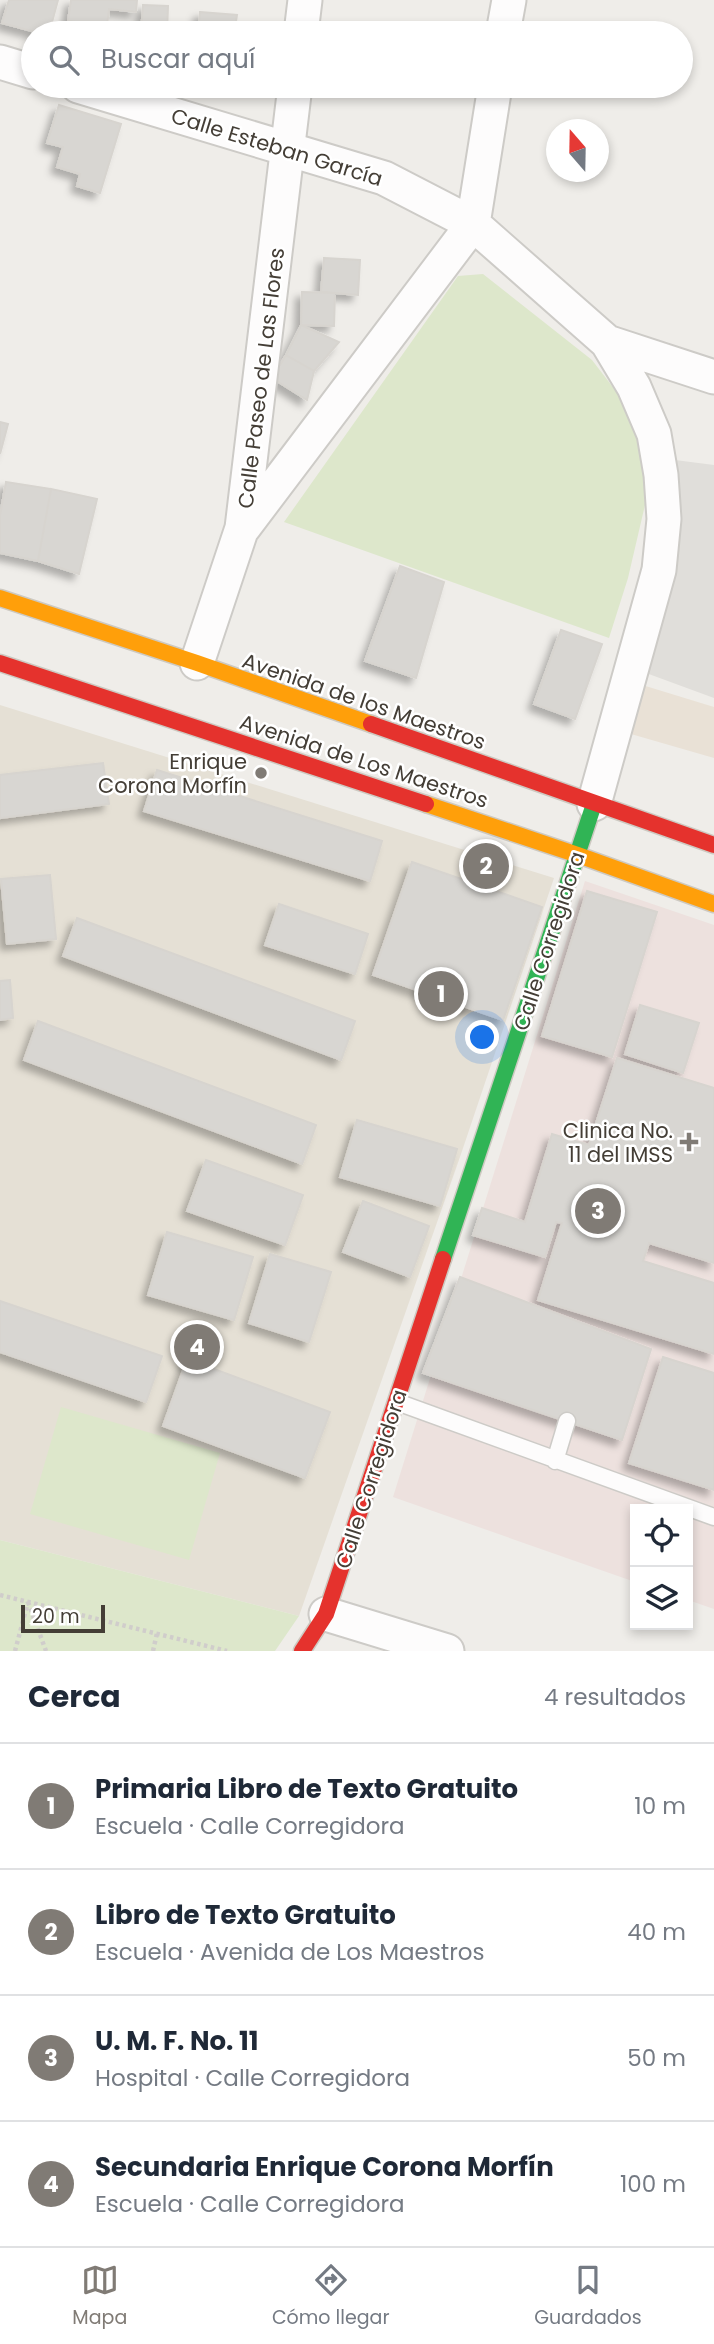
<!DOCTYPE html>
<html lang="es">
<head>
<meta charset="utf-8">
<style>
  body { margin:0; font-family:Poppins,sans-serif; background:#f6f6f7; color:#1f2937 }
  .controls { position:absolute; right:21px; bottom:21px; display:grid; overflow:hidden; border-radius:0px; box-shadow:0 4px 10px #0003 }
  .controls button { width:63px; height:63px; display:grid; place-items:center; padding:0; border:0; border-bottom:2px solid #e0e1e3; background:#fff; color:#1f2937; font:35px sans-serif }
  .compass { position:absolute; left:546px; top:119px; width:63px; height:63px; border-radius:50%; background:#fff; box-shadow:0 4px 10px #0003; rotate:340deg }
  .scale { position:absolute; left:21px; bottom:18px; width:84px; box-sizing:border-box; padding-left:7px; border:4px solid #443e36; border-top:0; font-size:19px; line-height:24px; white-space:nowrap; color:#443e36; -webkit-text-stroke:5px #fff; paint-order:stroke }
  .you { position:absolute; left:483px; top:1038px; width:24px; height:24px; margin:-18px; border:5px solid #fff; border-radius:50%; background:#1a73e8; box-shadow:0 0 0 10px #1a73e833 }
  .badge { display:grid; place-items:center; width:46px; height:46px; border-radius:50%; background:#807b75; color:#fff; font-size:23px; font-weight:700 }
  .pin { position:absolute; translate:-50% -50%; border:4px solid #fff; box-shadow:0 2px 7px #0006 }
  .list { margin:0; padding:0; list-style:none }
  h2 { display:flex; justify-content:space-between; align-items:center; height:91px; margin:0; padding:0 28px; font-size:30px }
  h2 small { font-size:23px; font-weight:400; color:#747a83 }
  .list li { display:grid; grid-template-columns:46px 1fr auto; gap:21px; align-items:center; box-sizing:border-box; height:126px; padding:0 28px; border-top:2px solid #e0e1e3 }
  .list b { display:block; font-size:26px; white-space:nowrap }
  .list p { margin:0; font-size:23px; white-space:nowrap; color:#747a83 }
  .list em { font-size:23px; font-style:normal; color:#747a83 }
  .icon { flex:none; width:38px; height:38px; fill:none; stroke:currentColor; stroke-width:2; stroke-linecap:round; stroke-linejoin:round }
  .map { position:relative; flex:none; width:714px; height:1651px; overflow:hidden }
  .search { position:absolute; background:#fff; box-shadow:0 4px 10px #0003; left:21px; right:21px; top:21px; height:77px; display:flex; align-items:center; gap:18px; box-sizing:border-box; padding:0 24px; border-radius:38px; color:#747a83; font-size:26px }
  .sheet { height:595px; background:#fff }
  nav { display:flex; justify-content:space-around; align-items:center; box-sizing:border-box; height:98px; border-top:2px solid #e0e1e3; background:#fff; font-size:19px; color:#747a83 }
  nav a { display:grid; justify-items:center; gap:4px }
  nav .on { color:#807b75 }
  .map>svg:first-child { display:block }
  .commercial { fill:#e9e1d6 }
  .education { fill:#e5e0d5 }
  .medical { fill:#ede1de }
  .green { fill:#dde7cb }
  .parking { fill:#e0deda }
  .building { fill:#d8d6d2; stroke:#d7d4cf; stroke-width:2; filter:url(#shadow) }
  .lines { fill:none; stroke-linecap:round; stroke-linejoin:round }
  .lane-casing { stroke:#cdcbc7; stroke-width:19 }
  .street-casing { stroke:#cdcbc7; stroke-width:37 }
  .fast-casing { stroke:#cdc9c1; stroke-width:19 }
  .slow-casing { stroke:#cdc9c1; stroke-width:19 }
  .jam-casing { stroke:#cdc9c1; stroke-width:19 }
  .path { stroke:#d0cdcb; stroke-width:4.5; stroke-dasharray:3.5 3.5; stroke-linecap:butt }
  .lane { stroke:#fdfcfc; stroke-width:16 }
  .street { stroke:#fdfcfc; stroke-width:33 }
  .fast { stroke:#30b455; stroke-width:16 }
  .slow { stroke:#ff9f0a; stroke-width:16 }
  .jam { stroke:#e5322d; stroke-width:16 }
  .poi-dot { fill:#807b75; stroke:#fff; stroke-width:2.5 }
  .labels { text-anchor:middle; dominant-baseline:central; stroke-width:5; stroke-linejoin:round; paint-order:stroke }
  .street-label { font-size:21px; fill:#443e36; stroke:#fff }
  .poi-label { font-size:21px; fill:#443e36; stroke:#fff; text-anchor:end }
</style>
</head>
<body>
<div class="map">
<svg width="714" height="1651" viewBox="0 0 714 1651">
  <defs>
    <filter id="shadow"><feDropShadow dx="-6" dy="6" stdDeviation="3.5" flood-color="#0004"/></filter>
  </defs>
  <rect width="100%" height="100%" fill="#efede9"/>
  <path class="commercial" d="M639 684 714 707V758L624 732Z"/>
  <path class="education" d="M0 705 554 878 461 1154 299 1616 0 1540Z"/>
  <path class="medical" d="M585 881 714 925V1609L688 1600V1509H635V1582L393 1497Z"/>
  <path class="green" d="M483 274 592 360 635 416 643 453 645 505 628 578 609 638 284 522 458 276Z
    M61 1407 220 1453 189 1560 30 1514Z
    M0 1540 299 1616 275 1651H0Z"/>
  <path class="parking" d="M675 460 714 465V698L646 673 672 566Z"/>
  <path class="building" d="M9 0H58L49 33H39L2 23Z
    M71 0H137L136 12 109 9 107 26 68 21Z
    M143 5 168 6 167 33H141Z
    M200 12 237 15 235 28 258 30 257 33H198Z
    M59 105 121 124 100 193 77 186 80 174 57 167 63 147 47 143Z
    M324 258 360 260 358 295 321 292Z
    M302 292 335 293 334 326 301 325Z
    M301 325 339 342 314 371 286 355Z
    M286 355 314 371 307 400 272 378Z
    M0 422 8 424 0 454Z
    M6 482 51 489 38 561 0 553V515Z
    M51 489 97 499 79 574 38 561Z
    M400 566 444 582 416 678 365 661Z
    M561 630 602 644 575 719 534 704Z
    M103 763 109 804 0 818V775Z
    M157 770 382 841 370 881 144 811Z
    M412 862 542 907 503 1020 373 975Z
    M50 875 56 939 7 944 1 879Z
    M587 891 657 912 612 1057 542 1036Z
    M279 904 368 934 355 974 265 945Z
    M77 918 355 1021 341 1060 63 956Z
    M10 980 13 1018 0 1020V981Z
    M640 1005 699 1023 683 1073 625 1054Z
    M38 1021 316 1125 302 1164 24 1060Z
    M617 1058 714 1088V1263L649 1243 643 1261 714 1283V1354L538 1300 562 1223 556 1222 545 1257 473 1235 482 1208 525 1222 552 1134 589 1145Z
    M357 1120 457 1149 440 1206 340 1177Z
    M206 1160 303 1195 285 1245 187 1211Z
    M363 1201 429 1226 410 1277 343 1252Z
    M167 1232 253 1257 234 1320 148 1295Z
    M270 1254 331 1272 309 1342 249 1323Z
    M460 1277 651 1349 622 1440 423 1373Z
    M0 1301 162 1356 146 1402 0 1352Z
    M663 1357 714 1373V1490L629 1463Z
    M187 1359 330 1412 305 1478 163 1426Z"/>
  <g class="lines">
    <g class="lane-casing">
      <path id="lane" d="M397 1402 714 1517
        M555 1461 567 1421"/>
    </g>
    <g class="street-casing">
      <path id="street" d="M301 33 305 0
        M503 33 509 0
        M0 62 33 72
        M78 86 384 178 473 224 607 342 714 377
        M244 527 473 224 495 86
        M197 663 242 528 295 86
        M594 804 659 570 664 519 661 475 654 434 634 387 607 342
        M326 1614 447 1651"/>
    </g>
    <g class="fast-casing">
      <path id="fast" d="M443 1259 594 804"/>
    </g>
    <g class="slow-casing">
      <path id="slow" d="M0 598 197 663 371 724
        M426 804 578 855 714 904"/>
    </g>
    <g class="jam-casing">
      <path id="jam" d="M0 663 426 804
        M371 724 714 845
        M302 1651 326 1614 443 1259"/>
    </g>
    <path class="path" d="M0 1595 227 1651
      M28 1602 46 1651
      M15 1651 28 1602
      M153 1651 157 1633"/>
    <use href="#lane" class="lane"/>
    <use href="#street" class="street"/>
    <use href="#fast" class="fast"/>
    <use href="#slow" class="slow"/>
    <use href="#jam" class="jam"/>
  </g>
  <g class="poi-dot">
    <circle cx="261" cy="773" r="7"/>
    <path d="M685.5 1131.5h7v7h7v7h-7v7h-7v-7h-7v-7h7z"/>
  </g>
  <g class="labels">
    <g class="street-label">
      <text transform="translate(277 147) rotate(17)">Calle Esteban García</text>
      <text transform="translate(261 378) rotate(-83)">Calle Paseo de Las Flores</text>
      <text transform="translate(364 701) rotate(19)">Avenida de los Maestros</text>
      <text transform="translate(364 761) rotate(18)">Avenida de Los Maestros</text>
      <text transform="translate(549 941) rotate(-72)">Calle Corregidora</text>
      <text transform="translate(371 1479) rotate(-72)">Calle Corregidora</text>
    </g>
    <g class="poi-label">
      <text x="247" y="761">Enrique<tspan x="247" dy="24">Corona Morfín</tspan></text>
      <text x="673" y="1130">Clinica No.<tspan x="673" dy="24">11 del IMSS</tspan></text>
    </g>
  </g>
</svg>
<div class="controls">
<button><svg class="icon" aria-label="locate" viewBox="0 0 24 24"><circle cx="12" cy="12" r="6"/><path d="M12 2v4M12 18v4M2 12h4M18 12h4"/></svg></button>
<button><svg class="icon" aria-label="layers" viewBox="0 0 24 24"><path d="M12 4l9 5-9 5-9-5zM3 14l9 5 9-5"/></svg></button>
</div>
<svg class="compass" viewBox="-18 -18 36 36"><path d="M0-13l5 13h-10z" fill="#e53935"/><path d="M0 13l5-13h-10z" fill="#747a83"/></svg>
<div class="scale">20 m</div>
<div class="you"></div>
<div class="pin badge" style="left:441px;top:994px">1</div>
<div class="pin badge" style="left:486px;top:866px">2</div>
<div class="pin badge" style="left:598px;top:1211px">3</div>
<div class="pin badge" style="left:197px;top:1347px">4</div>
<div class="search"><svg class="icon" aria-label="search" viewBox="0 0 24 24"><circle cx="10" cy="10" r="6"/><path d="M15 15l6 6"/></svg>Buscar aquí</div>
</div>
<section class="sheet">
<h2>Cerca<small>4 resultados</small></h2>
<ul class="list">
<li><span class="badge">1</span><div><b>Primaria Libro de Texto Gratuito</b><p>Escuela · Calle Corregidora</p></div><em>10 m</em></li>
<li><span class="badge">2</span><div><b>Libro de Texto Gratuito</b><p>Escuela · Avenida de Los Maestros</p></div><em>40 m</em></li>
<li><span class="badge">3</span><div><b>U. M. F. No. 11</b><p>Hospital · Calle Corregidora</p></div><em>50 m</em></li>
<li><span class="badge">4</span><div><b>Secundaria Enrique Corona Morfín</b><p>Escuela · Calle Corregidora</p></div><em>100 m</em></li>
</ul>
</section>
<nav>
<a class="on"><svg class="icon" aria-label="map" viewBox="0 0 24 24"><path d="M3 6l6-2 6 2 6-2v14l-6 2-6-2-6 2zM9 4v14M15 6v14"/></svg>Mapa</a>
<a><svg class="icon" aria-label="directions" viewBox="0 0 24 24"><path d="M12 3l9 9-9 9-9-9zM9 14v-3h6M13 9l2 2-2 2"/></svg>Cómo llegar</a>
<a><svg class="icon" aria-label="saved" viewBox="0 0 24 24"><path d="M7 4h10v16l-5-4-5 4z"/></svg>Guardados</a>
</nav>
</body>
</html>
